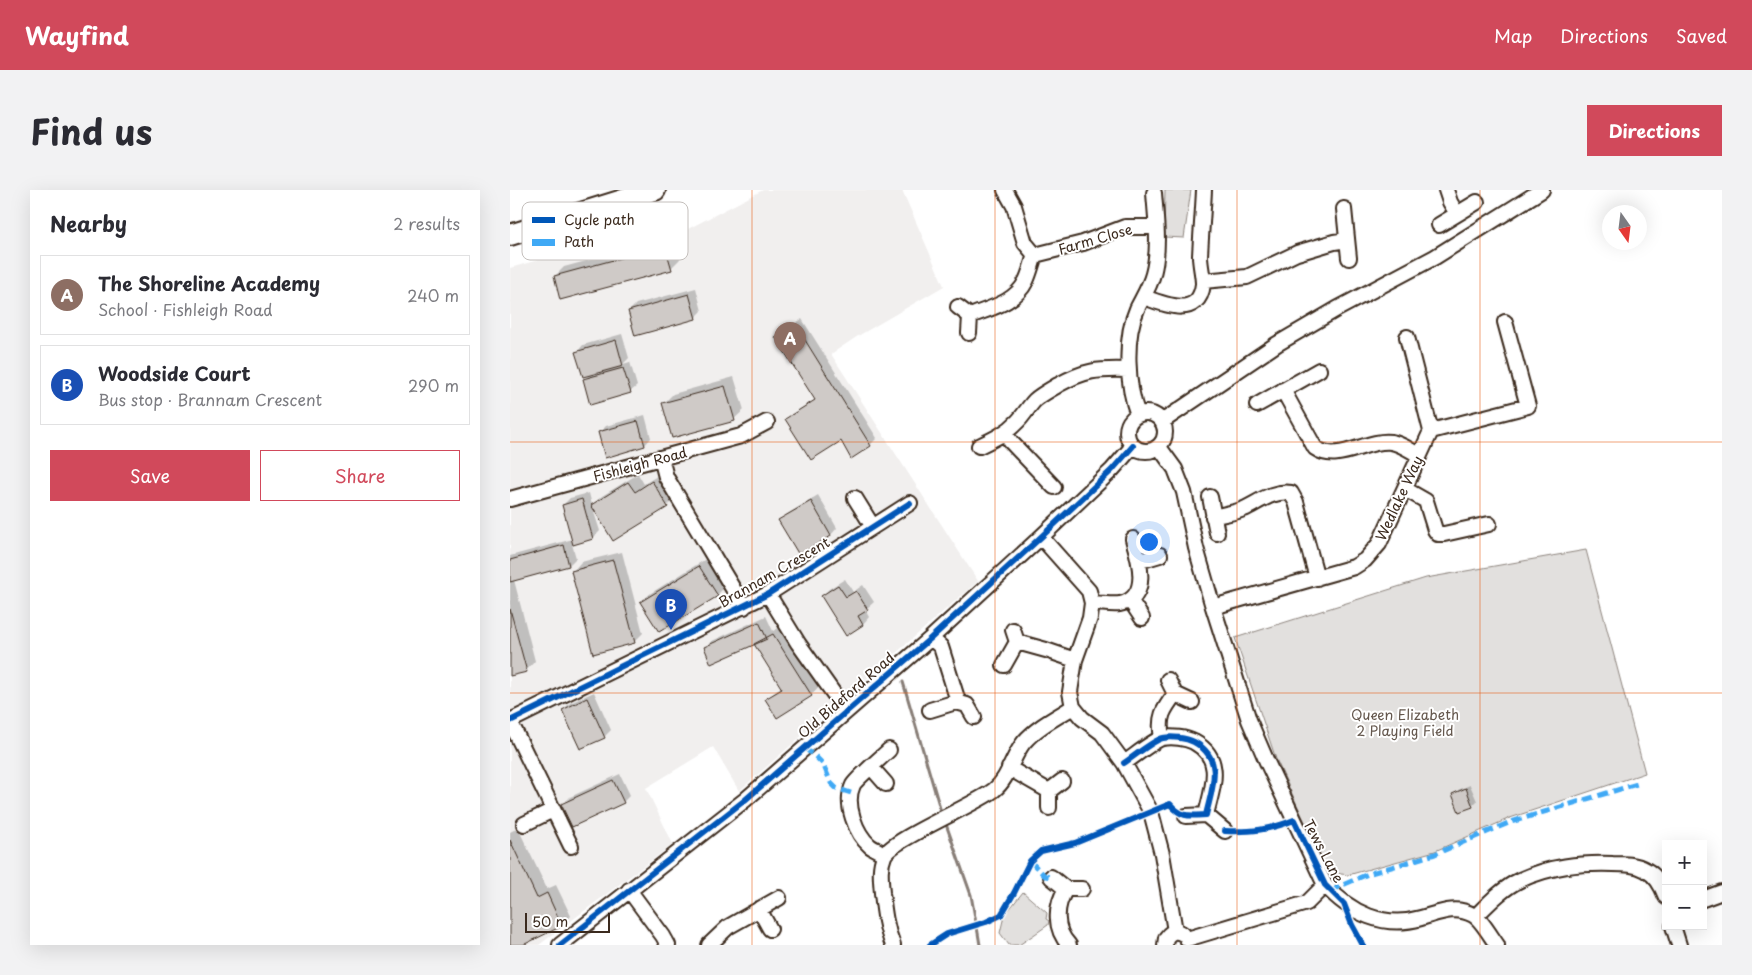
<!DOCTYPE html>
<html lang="en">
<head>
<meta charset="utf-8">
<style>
  body { margin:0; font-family:"Playpen Sans",sans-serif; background:#f2f2f3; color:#2b2b33 }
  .controls { position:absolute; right:15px; bottom:15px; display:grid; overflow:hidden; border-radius:0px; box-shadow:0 5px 20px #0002 }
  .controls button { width:45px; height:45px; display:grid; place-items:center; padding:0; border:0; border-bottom:1px solid #e1e1e2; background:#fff; color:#2b2b33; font:25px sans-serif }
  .compass { position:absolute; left:1092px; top:15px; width:45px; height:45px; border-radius:50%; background:#fff; box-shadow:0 5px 20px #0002; rotate:166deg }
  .scale { position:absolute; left:15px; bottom:12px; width:85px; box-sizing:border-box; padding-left:5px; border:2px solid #3b2a1e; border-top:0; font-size:14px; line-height:18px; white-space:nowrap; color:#3b2a1e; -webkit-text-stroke:4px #fff; paint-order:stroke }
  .you { position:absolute; left:638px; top:351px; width:18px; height:18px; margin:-12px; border:4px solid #fff; border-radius:50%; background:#1a73e8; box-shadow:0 0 0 8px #1a73e833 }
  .badge { display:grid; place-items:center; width:32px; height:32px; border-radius:50%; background:#d1495b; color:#fff; font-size:16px; font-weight:700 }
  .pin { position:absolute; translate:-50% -41px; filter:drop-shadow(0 1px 2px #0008) }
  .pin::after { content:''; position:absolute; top:26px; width:18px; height:15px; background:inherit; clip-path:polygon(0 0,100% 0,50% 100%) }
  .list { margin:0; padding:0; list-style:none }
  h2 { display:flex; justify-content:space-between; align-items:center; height:65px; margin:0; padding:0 20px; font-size:21px }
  h2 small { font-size:16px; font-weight:400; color:#7c7c81 }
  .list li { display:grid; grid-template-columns:32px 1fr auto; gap:15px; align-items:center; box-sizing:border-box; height:80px; margin:0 10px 10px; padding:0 10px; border:1px solid #e1e1e2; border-radius:0px }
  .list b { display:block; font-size:19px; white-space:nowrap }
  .list p { margin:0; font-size:16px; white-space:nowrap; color:#7c7c81 }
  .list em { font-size:16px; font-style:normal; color:#7c7c81 }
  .actions { display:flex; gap:10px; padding:15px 20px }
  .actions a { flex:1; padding:11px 0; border:1px solid #d1495b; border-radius:0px; text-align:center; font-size:18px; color:#d1495b }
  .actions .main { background:#d1495b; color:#fff }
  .map { position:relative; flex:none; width:1212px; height:755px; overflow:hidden; border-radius:0px }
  header { display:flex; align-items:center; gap:30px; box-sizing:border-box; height:70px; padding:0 25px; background:#d1495b; color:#fff }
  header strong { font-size:24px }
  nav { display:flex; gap:28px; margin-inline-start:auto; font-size:18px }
  .intro { display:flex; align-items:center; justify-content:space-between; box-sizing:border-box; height:120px; padding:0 30px }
  h1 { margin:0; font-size:35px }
  .button { padding:12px 22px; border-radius:0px; background:#d1495b; color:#fff; font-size:18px; font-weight:700 }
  main { display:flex; gap:30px; padding:0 30px }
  aside { flex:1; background:#fff; border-radius:0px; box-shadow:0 5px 20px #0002 }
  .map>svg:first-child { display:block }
  .built { fill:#f1efee }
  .green { fill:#e2e0de; stroke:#8e857e }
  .shadow { fill:#0003 }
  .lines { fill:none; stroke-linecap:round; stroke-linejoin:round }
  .stream { stroke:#887e77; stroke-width:3 }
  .building { fill:#cfcac7; stroke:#3b2a1e }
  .minor-casing { stroke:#3b2a1e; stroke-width:18 }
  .highway-casing { stroke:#3b2a1e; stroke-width:24 }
  .minor { stroke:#fff; stroke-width:14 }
  .highway { stroke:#fff; stroke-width:20 }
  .quiet { stroke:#3fa9f5; stroke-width:5; stroke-dasharray:10 5; stroke-linecap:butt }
  .cycleway-casing { stroke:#fff; stroke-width:9 }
  .cycleway { stroke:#0057b8; stroke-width:6 }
  .grid { fill:none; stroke:#e8590c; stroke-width:1; stroke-opacity:0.55 }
  .labels { text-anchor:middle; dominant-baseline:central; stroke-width:4; stroke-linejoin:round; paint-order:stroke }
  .street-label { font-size:14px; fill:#3b2a1e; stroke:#fff }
  .park-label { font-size:14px; fill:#65584e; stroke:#fff }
  .key { fill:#fff; stroke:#c4bfbc; stroke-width:1 }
  .key-label { font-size:14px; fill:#3b2a1e }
</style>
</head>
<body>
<header>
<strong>Wayfind</strong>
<nav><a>Map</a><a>Directions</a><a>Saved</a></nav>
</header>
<div class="intro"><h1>Find us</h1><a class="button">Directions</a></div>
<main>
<aside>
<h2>Nearby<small>2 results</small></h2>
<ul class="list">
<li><span class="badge" style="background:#8d6e63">A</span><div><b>The Shoreline Academy</b><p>School · Fishleigh Road</p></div><em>240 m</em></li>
<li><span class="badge" style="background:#1a4fb4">B</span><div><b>Woodside Court</b><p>Bus stop · Brannam Crescent</p></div><em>290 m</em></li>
</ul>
<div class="actions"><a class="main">Save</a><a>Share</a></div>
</aside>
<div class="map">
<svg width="1212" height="755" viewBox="0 0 1212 755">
  <rect width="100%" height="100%" fill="#fff"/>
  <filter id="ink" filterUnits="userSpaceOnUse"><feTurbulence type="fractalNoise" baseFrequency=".02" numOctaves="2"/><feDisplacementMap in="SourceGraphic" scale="10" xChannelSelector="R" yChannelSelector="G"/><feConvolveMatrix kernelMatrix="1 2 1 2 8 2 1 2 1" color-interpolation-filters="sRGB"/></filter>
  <g filter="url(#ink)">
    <path class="built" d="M253 0H392L434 96 348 146 321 164 468 391 229 601 203 557 136 598 163 654 29 755H0V78L166 31 174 41Z"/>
    <path class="green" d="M655 0H681L674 48 654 47Z
      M1076 360 1135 583 1000 628 925 661 838 685 818 682 766 569 725 448 916 388Z
      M513 702 537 723 536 729 539 731 538 735 509 755H499L490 743 494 726Z"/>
    <path class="shadow" d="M164 47 170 69 161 78 45 86 54 77Z
      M186 98 192 121 185 128 119 121 126 114Z
      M292 129 367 248 360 255 331 250 277 229 283 223 306 209 267 147 274 140Z
      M112 144 119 168 113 174 120 172 127 196 120 202 74 190 80 184 67 162 73 155Z
      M224 187 234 220 224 229 153 214 163 204Z
      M135 225 141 248 135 255 89 243 96 236Z
      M152 283 166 307 157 316H82L90 341 83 348 62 354 66 368 59 375 4 390 25 471 16 481 0 485V366L63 349 53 315 60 308 79 303 82 315 92 306 128 284 134 294Z
      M308 305 327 338 321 345 290 363 270 330 277 324Z
      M112 362 133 443 124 452 62 382 71 372Z
      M199 367 216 396 207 405 131 412 141 403Z
      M335 389 343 402 353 395 364 412 355 420 359 427 353 434 336 444 312 406 319 399Z
      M256 426 263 441 272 436 310 495 301 505 257 509 272 496 246 455 195 457 202 451Z
      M84 502 101 540 95 546 70 558 53 520 60 513Z
      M110 584 120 605 113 612 53 614 60 607Z
      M960 595 967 611 962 616 944 604 948 600Z
      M8 638 37 699 46 695 61 726 52 735 10 755H0V642Z"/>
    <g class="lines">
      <path class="stream" d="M393 492 431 622
        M437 637 461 705 466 733
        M467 737 470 755"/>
    </g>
    <path class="building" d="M155 56 162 80 50 110 44 86Z
      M179 104 186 129 125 146 118 121Z
      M285 134 361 256 341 269 331 251 301 270 275 229 305 210 265 147Z
      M106 150 113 176 73 187 65 162Z
      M113 178 121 203 80 215 73 189Z
      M215 196 225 231 162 248 152 213Z
      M128 231 135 256 95 268 88 242Z
      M142 291 158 317 103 351 81 315 118 292 125 302Z
      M72 309 83 349 63 355 52 315Z
      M301 311 321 346 289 365 268 330Z
      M54 355 59 376 0 392V370Z
      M103 370 125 453 83 464 61 381Z
      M189 376 208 406 149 442 130 412Z
      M328 395 336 407 346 401 358 420 348 426 353 435 336 446 311 406Z
      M0 419 17 482 0 486Z
      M249 432 257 449 201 474 194 457Z
      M263 444 302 506 267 528 255 509 272 499 244 454Z
      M77 508 95 548 70 559 52 520Z
      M103 590 114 613 62 637 51 614Z
      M956 598 963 617 949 622 942 604Z
      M0 650 27 708 37 703 52 736 13 755H0Z"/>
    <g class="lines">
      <g class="minor-casing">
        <path id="minor" d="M495 0 504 16 515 53 525 65
          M936 0 940 12 947 24
          M834 19 839 68
          M929 35 967 12
          M693 91 737 87 787 63 824 52 837 50
          M634 107C655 115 689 129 693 94 693 85 690 75 690 66 691 44 693 22 694 0
          M448 117 460 126 459 143
          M460 126C480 118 505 113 516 91 520 83 522 73 525 65L573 53 615 37H646
          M773 200 805 258C828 274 856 249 881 252 890 253 901 261 909 265
          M747 215 809 180
          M617 242a19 19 0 1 1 38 0a19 19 0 1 1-38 0Z
          M628 225C617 196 614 148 627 119 633 107 640 96 643 84 650 58 646 29 644 3
          M653 231 767 154 827 119 925 67 1032 0
          M921 241 1018 216 995 132
          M495 243 501 252 544 297
          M469 256C484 249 497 243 508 231 514 225 519 216 525 210 532 204 540 200 548 195 575 180 587 179 618 180
          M649 257 665 279 674 302 686 358 703 417 739 530 757 572 815 695C840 723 874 739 911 728 929 723 945 715 963 725 971 729 981 747 987 755
          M151 268 156 287 234 417
          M895 299 916 311 925 340 928 344H934L979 334
          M700 307 707 343
          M345 308 363 337
          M0 309 231 246 257 232
          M703 327C713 324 724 323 734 319 749 312 763 300 781 303L786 312 807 388
          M531 347 579 401 582 413 580 428 565 470 560 502 563 517 572 528 592 543 614 573 641 622 652 664 665 741
          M630 371 650 365
          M258 404 288 453 336 521
          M620 410 632 428
          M582 413C591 413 601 415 610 414 641 408 629 369 623 349
          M703 417 844 377 855 370 869 354 921 241 897 147
          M503 440 507 452
          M494 475 507 452 536 460 565 470
          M658 490 665 504
          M446 512 457 515 464 527
          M420 520 446 512 447 508 431 457 421 448
          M0 531 258 404 400 313
          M0 531 61 656
          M652 548C648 527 653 520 665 504L682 512
          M614 573C622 568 645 549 653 548 662 546 676 548 684 552 715 569 702 598 696 625L676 626
          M361 577 376 594
          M499 578 539 601V618
          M539 601 552 591
          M696 625 715 641
          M14 634 43 620
          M374 664C370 661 364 659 360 656 346 644 334 614 343 595 346 589 372 567 379 560
          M541 687 556 699C545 716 544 739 559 755
          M556 699H572
          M119 700 153 746 158 755
          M1193 709 1212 702
          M249 719 260 739
          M966 726C979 713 993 698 1010 690 1041 676 1069 673 1103 674 1114 674 1126 674 1136 680 1147 686 1152 696 1156 707
          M1163 736 1169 755
          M677 749 797 713 815 695
          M50 755 235 610 421 448 531 347 602 280 623 256
          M199 755 218 737 269 708
          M383 755C376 738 374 721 372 703 371 690 369 678 374 666 380 650 465 615 484 600 499 588 502 567 514 552 527 537 547 527 563 517
          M655 755 656 748C661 741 666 740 673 744"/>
      </g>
      <g class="highway-casing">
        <path id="highway" d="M0 45 145 0"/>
      </g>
      <use href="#minor" class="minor"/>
      <use href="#highway" class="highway"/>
      <path class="quiet" d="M293 558 303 564 313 574 321 593 326 598 341 603
        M520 671 535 686 541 687
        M821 702 828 697 858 684 925 664 1001 632 1127 594"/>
      <g class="cycleway-casing">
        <path id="cycleway" d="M0 531 258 404 400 313
          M715 641C741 642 760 640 784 630L815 695 834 714 842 735 853 755
          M50 755 235 610 421 448 531 347 602 280 623 256
          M420 755 437 744 476 732 491 725 504 703 520 671 531 661 565 653 660 614C672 628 679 626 696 625 702 598 715 569 684 552 676 548 662 546 653 548 645 549 622 568 614 573"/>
      </g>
      <use href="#cycleway" class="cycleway"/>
    </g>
  </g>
  <path class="grid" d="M242 0V755M485 0V755M727 0V755M970 0V755M0 252H1212M0 503H1212"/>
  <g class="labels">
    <g class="street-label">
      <text transform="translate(585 49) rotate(-16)">Farm Close</text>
      <text transform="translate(130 274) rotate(-15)">Fishleigh Road</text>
      <text transform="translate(889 308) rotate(-65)">Wedlake Way</text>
      <text transform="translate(264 382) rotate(-30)">Brannam Crescent</text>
      <text transform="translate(336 505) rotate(-41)">Old Bideford Road</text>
      <text transform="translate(814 661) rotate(62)">Tews Lane</text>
    </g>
    <g class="park-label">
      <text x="895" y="524">Queen Elizabeth<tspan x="895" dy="16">2 Playing Field</tspan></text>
    </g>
  </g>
  <rect x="12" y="12" width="166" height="58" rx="8" class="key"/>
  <rect x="22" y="27" width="23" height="6" fill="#0057b8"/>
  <rect x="22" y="49" width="23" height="7" fill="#3fa9f5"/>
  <g class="key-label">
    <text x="54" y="35">Cycle path</text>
    <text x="54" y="57">Path</text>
  </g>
</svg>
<div class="controls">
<button>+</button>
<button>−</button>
</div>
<svg class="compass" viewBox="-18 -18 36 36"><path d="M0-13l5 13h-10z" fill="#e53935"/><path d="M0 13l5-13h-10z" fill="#7c7c81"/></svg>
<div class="scale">50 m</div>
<div class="you"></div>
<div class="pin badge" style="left:280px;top:173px;background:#8d6e63">A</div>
<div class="pin badge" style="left:161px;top:440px;background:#1a4fb4">B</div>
</div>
</main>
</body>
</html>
